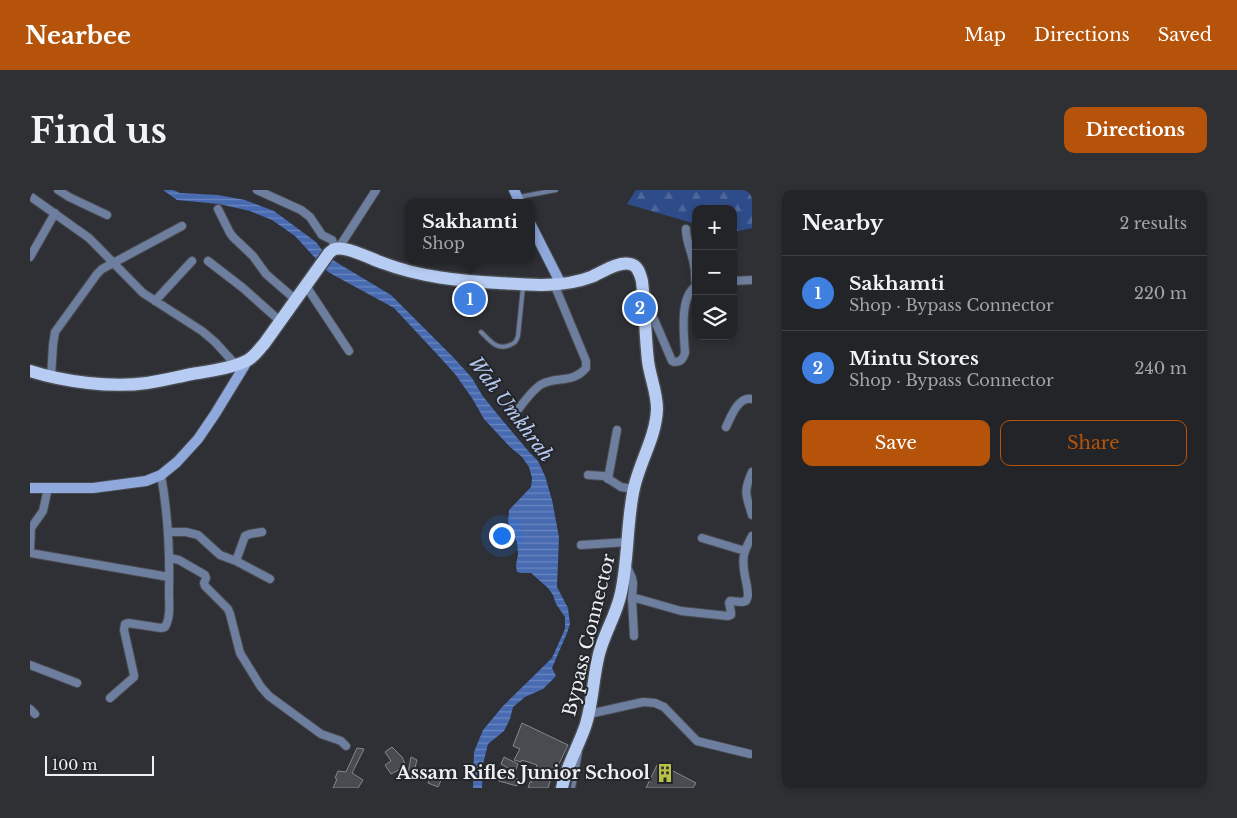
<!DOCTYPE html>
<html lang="en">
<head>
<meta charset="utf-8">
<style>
  body { margin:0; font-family:"Libre Baskerville",serif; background:#2e3034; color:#f1f3f6 }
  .controls { position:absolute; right:15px; top:15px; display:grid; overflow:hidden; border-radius:10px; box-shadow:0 2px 8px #0003 }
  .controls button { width:45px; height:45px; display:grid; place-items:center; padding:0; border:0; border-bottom:1px solid #3f4145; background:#222428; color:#f1f3f6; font:25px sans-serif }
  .scale { position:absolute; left:15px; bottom:12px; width:109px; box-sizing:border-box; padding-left:5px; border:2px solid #edeff2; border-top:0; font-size:14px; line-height:18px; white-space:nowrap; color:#edeff2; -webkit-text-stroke:4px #24262b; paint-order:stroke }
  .you { position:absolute; left:471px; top:345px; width:18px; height:18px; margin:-12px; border:4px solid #fff; border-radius:50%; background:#1a73e8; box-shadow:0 0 0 8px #1a73e833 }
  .badge { display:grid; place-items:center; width:32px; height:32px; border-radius:50%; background:#b45309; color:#fff; font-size:16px; font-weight:700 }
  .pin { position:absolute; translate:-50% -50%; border:2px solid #fff; box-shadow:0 1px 5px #0006 }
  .popup { position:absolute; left:375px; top:9px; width:130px; height:65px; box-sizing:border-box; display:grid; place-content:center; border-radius:10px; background:#222428; filter:drop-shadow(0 1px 4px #0005); font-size:16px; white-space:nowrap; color:#a2a4a8 }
  .popup b { font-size:19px; color:#f1f3f6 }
  .popup::after { content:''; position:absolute; left:50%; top:100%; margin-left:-10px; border:10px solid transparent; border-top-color:#222428 }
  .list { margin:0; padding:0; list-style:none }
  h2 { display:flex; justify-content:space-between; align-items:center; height:65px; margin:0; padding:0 20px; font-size:21px }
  h2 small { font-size:16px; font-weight:400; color:#a2a4a8 }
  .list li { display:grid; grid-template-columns:32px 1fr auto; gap:15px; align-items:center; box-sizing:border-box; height:75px; padding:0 20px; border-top:1px solid #3f4145 }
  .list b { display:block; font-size:19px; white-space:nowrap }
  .list p { margin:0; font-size:16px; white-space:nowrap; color:#a2a4a8 }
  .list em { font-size:16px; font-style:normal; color:#a2a4a8 }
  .actions { display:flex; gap:10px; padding:15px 20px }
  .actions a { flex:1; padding:11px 0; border:1px solid #b45309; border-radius:10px; text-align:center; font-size:18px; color:#b45309 }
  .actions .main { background:#b45309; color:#fff }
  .icon { flex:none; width:28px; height:28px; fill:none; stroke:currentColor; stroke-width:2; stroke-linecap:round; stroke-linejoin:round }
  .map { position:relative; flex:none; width:722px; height:598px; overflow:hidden; border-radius:10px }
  header { display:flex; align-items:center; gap:30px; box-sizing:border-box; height:70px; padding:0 25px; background:#b45309; color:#fff }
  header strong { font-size:24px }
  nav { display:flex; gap:28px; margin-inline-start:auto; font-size:18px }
  .intro { display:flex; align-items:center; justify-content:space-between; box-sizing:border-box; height:120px; padding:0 30px }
  h1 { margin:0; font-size:35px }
  .button { padding:12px 22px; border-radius:10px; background:#b45309; color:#fff; font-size:18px; font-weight:700 }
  main { display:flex; gap:30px; padding:0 30px }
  aside { flex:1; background:#222428; border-radius:10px; box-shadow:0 2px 8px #0003 }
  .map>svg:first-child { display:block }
  .forest { fill:url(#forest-firs) }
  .water { fill:url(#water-rules) }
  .building { fill:#484b50; stroke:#84878c }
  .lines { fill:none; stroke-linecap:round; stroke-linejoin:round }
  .lane-casing { stroke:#494b4f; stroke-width:6 }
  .street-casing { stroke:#494b4f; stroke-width:10 }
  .secondary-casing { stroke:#494b4f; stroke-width:12 }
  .primary-casing { stroke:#494b4f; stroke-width:15 }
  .lane { stroke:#6d7e9e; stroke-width:4 }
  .street { stroke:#6d7e9e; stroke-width:8 }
  .secondary { stroke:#8fa9dd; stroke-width:10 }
  .primary { stroke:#b7ccf3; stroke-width:12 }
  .labels { text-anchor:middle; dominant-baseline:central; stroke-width:4; stroke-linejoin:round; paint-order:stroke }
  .street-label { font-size:18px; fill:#edeff2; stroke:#24262b }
  .poi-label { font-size:18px; font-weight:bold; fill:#edeff2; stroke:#24262b; text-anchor:end }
  .water-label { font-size:19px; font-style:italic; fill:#b5c9f0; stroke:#24262b }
</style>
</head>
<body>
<header>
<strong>Nearbee</strong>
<nav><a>Map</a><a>Directions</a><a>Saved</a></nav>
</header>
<div class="intro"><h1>Find us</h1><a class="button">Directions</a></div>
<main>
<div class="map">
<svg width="722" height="598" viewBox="0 0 722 598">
  <defs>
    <pattern id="forest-firs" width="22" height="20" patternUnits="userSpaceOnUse" patternTransform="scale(1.25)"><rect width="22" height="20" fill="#2f4c8a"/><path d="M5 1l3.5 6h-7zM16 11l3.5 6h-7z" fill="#4d669b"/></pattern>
    <pattern id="water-rules" width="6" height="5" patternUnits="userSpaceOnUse" patternTransform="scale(1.25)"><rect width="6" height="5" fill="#486ab1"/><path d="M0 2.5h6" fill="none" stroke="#6c87c0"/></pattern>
  </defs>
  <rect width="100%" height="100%" fill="#2e3035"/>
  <path class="forest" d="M606 0H722V38L703 42V19H666V34L597 14Z"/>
  <path class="water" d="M133 0H143L150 3 188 5 215 10 244 21 286 52 295 64 306 72 361 105 423 167 442 188 452 205 468 225 500 263 508 271 515 286 522 310 529 347 527 397 538 418 540 434 537 443 522 478 526 486 513 499 495 507 483 517 480 529 474 541 458 554 453 574 452 598H443L444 562 453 540 473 516 522 468 535 439V427L526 414 523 405 518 398 501 383H491L487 382 486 375 488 364 487 352 478 332 479 320 501 297 502 288 499 277 492 267 480 257 454 229 442 208 425 184 405 162 364 118 298 82 265 46 242 30 220 21 189 14 147 10Z"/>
  <path class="building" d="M492 533 538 555 528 576 525 575 518 598H498L500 592H502L501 591 507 575 492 570 491 572 484 570 490 559 483 556Z
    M362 557 372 567 376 576 361 584 355 575 361 571 355 562Z
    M327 558 334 559 322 583 333 590 328 598H303L307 589 305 588 308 581 316 582Z
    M381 567 387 570 382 589 377 588Z
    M474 567 488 574 485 582 471 574Z
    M628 573 666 593 663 598H616Z
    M402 584 412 588 408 597 398 593Z
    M470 585 488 589 487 596 469 591Z"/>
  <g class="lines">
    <g class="lane-casing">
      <path id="lane" d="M489 7 526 0
        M451 142C460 150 466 161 480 155 485 153 486 152 488 146L493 97
        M543 598 550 563"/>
    </g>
    <g class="street-casing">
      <path id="street" d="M28 0 39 7 77 25
        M227 0 271 20 280 27 292 45 302 50 304 55 303 60
        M0 6 59 48 113 103 172 141 185 152 205 174
        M188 19 200 43 203 47 223 66 236 84 266 110
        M656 39C656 52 662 62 664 75 666 82 664 88 666 95
        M308 59 346 0
        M0 67 25 23
        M178 71 213 98 250 131
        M703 91 722 90
        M276 96 319 161
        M125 111 162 71
        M615 118 624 129 642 171 644 172C651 172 653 169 655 163 654 145 649 107 666 96
        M21 187 23 155 25 142 67 84 72 79 152 36
        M487 221C493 213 503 199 512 194 528 186 542 194 556 178V171L524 94
        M696 237C701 227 708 206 722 209
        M722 282C713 302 716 305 722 325
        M558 285 574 286 591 297 604 299
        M578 289 587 240
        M138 342H156L168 345 190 365 206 371 240 389
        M672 348 715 361
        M551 355 598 352
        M0 361 1 338 13 321 18 298
        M0 363 139 387
        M139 368 149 370 175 385 176 388 174 393 175 396 198 419 200 424 210 463 231 497 239 506 291 544 311 551 316 556
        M206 371 215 346 220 344 232 342
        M596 375 602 388 603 393 602 409 604 446
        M602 407 651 421 698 426 701 425V422L699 413 700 411 712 412 716 411 718 406C718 393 711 379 714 365 715 359 719 352 722 346
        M0 475 47 493
        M80 508 104 487V485L94 440 95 434 98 433 131 438 135 437C141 427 139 413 139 402 140 362 138 324 131 285
        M0 519 5 524
        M559 524 613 512 625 513 634 517 667 551 720 564"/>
    </g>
    <g class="secondary-casing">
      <path id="secondary" d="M484 0 490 13
        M501 35 531 94
        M0 298H63L116 291 131 285 147 272 168 249 185 224 218 170"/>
    </g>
    <g class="primary-casing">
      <path id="primary" d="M0 181C34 192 82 198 117 193 132 191 147 187 162 184 180 181 203 178 218 170 225 166 229 159 234 154L299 63C302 61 302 60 305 59 317 56 341 69 353 73 390 87 430 91 469 93 499 95 532 98 561 87 571 83 588 71 600 74 608 75 610 84 612 91 615 118 615 144 618 171 620 187 627 202 627 219 626 247 610 271 604 298 596 334 599 371 590 407 585 427 574 444 569 464 563 487 563 511 556 534 549 556 536 576 532 598"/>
    </g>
    <use href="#lane" class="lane"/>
    <use href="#street" class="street"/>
    <use href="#secondary" class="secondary"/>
    <use href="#primary" class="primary"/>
  </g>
  <defs>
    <g id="building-bare" transform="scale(1.5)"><path d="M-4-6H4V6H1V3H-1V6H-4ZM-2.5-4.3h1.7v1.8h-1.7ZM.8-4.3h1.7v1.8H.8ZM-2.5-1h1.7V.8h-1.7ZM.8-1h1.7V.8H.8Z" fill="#b8c147" stroke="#24262b" stroke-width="2.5" paint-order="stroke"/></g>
  </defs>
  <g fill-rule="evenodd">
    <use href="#building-bare" x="635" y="583"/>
  </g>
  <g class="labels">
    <g class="street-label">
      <text transform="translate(559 445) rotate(-76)">Bypass Connector</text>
    </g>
    <g class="poi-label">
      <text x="620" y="583">Assam Rifles Junior School</text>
    </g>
    <g class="water-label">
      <text transform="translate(481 219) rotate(53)">Wah Umkhrah</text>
    </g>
  </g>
</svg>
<div class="controls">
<button>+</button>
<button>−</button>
<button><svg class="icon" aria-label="layers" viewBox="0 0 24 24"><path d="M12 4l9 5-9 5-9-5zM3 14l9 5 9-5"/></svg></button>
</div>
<div class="scale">100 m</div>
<div class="you"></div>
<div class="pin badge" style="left:440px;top:109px;background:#3f7fe0">1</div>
<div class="popup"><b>Sakhamti</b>Shop</div>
<div class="pin badge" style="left:610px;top:118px;background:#3f7fe0">2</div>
</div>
<aside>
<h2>Nearby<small>2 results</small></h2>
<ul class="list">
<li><span class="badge" style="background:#3f7fe0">1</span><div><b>Sakhamti</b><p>Shop · Bypass Connector</p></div><em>220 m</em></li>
<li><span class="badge" style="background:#3f7fe0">2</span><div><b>Mintu Stores</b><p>Shop · Bypass Connector</p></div><em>240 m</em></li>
</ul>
<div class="actions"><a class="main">Save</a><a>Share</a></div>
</aside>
</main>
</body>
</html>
